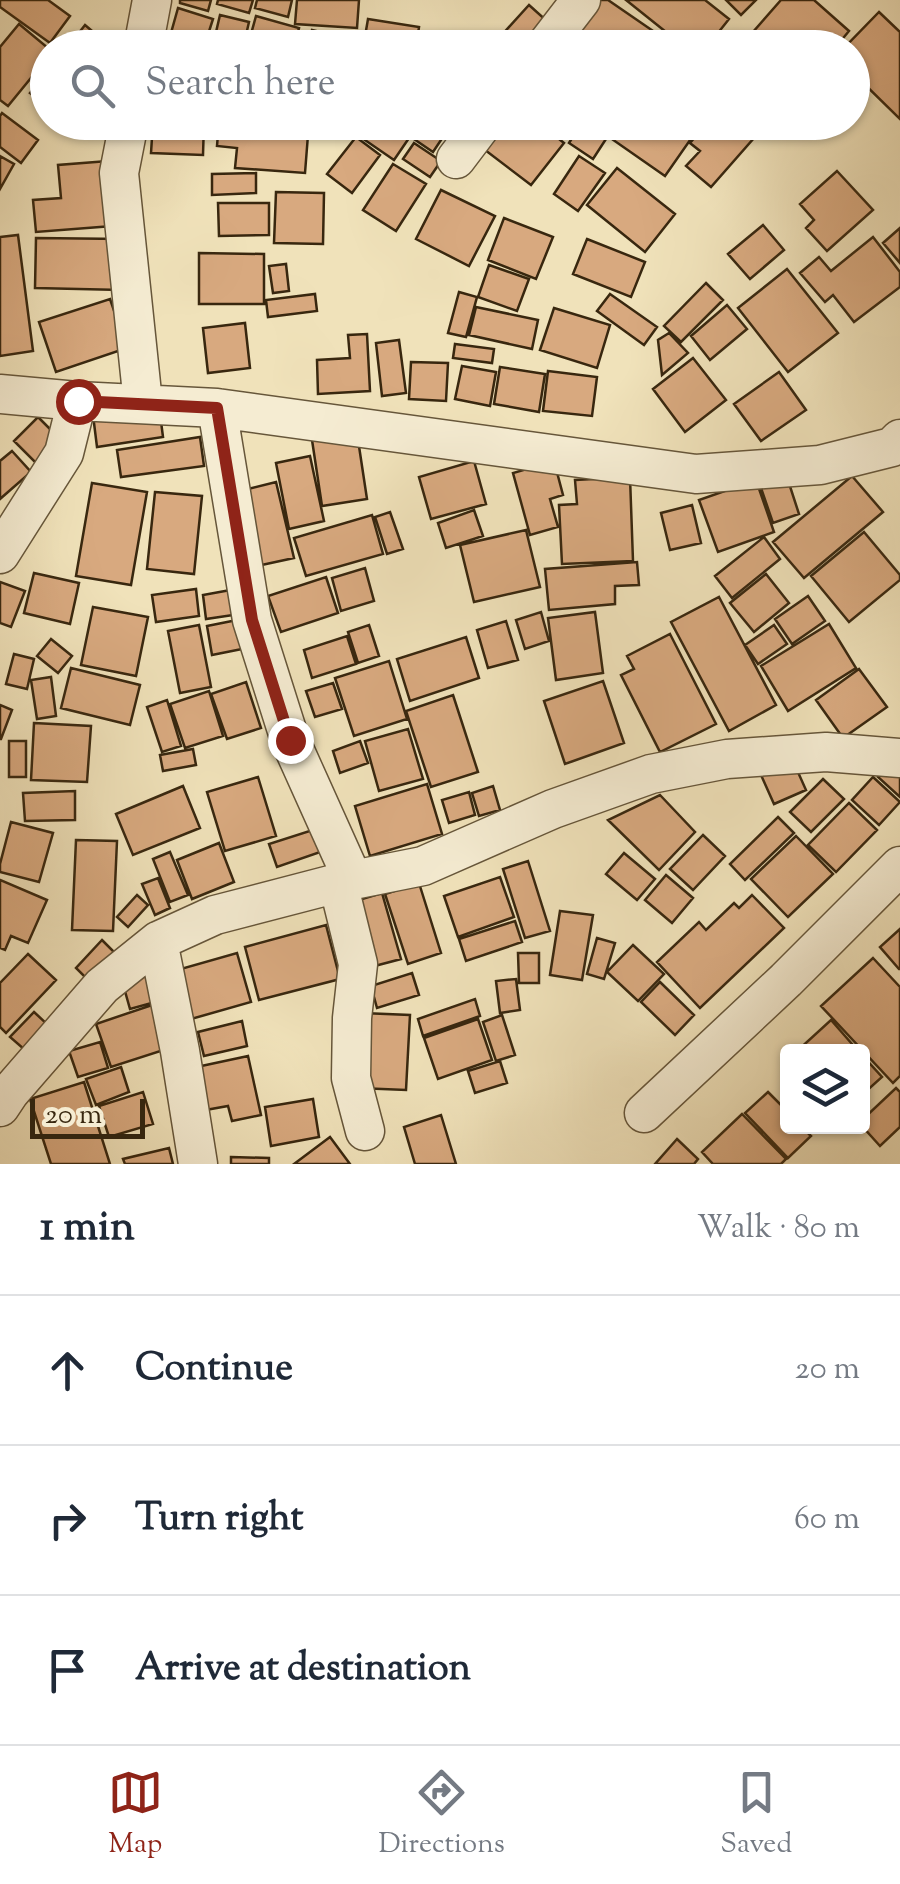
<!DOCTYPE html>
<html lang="en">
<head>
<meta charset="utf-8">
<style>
  body { margin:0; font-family:"Sorts Mill Goudy",serif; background:#f2f2f3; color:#1f2937 }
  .controls { position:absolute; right:30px; bottom:30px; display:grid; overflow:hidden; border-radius:10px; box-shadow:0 2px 8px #0004 }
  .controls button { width:90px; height:90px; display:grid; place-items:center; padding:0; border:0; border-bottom:2px solid #e0e1e3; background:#fff; color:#1f2937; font:50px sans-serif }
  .scale { position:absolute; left:30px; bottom:25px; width:115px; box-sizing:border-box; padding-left:10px; border:5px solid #38270f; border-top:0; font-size:28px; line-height:35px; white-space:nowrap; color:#38270f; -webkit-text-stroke:8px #f5ecd2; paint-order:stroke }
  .stop { position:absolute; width:30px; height:30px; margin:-22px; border:8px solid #8f2418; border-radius:50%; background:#fff }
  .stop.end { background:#8f2418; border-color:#fff; box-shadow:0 2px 10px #0008 }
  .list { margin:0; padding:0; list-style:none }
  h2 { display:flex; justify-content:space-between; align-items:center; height:130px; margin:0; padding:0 40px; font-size:42px }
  h2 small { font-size:32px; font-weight:400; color:#747a83 }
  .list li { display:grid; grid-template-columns:65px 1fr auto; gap:30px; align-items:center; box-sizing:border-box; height:150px; padding:0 40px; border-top:2px solid #e0e1e3 }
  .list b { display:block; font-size:38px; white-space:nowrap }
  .list em { font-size:32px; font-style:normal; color:#747a83 }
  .icon { flex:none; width:55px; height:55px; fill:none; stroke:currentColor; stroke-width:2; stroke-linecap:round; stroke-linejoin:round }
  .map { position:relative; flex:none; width:900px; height:1164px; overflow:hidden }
  .search { position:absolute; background:#fff; box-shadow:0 2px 8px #0004; left:30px; right:30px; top:30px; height:110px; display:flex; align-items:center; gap:25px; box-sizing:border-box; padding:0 35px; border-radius:55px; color:#747a83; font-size:38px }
  .sheet { height:580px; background:#fff }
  nav { display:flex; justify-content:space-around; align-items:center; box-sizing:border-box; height:140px; border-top:2px solid #e0e1e3; background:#fff; font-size:28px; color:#747a83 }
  nav a { display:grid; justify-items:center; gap:5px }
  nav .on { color:#8f2418 }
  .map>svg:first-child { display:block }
  .building { fill:#d8a97f; stroke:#38270f; stroke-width:2.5 }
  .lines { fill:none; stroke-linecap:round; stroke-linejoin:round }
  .minor-casing { stroke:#66563a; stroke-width:41 }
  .minor { stroke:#f5ecd2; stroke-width:38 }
  .route { stroke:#8f2418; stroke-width:12 }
</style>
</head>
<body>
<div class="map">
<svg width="900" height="1164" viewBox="0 0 900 1164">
  <rect width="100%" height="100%" fill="#f0e2ba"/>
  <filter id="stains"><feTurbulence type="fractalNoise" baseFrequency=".002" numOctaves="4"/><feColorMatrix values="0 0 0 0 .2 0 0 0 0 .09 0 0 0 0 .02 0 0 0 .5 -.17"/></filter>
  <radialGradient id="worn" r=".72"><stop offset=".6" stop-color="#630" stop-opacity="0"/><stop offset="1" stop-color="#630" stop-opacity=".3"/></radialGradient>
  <path class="building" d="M0 0H48L70 16 50 43 0 7Z
    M180 0H211L208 11 180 3Z
    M218 0H253L249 13 217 4Z
    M257 0H292L288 17 255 8Z
    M297 0H359L357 28 295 24Z
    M592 0H608L656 33 645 48H587L568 35Z
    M626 0H705L729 19 706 48H686Z
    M726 0H756L741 15Z
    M781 0H814L849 31 835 48H739Z
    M529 5 558 31 543 48H490Z
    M178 8 213 19 205 44 171 33Z
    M879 12 900 32V119L852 72V48H844Z
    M220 15 249 22 243 48 213 45Z
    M256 16 299 28 294 47 275 42 273 48 248 45Z
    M368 19 419 27 416 48H363Z
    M19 24 48 48V57L8 106 0 100V47Z
    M85 25 112 48H67Z
    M312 30 353 40 351 48H309Z
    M48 71V107L30 93Z
    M2 113 38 140 21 163 0 147V116Z
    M153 122H204L203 155 151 153Z
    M219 122H309L305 173 235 168 237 148 217 146Z
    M373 122H386L409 138 394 160 362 138Z
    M389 122H453L433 152Z
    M486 122H538L564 143 531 185 472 140Z
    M617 122 593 159 569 143 582 122Z
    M619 122H701L702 123 665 176 609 137Z
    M708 122H768L711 187 686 166 700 151 690 143Z
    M356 137 380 155 352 193 327 174Z
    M414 143 441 161 430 177 403 159Z
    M0 156 14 164 0 189Z
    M579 156 605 173 578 211 554 194Z
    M133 159 138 224 36 232 33 200 61 198 58 165Z
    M393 164 426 184 396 231 363 210Z
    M617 168 675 214 645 252 587 205Z
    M837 171 873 210 827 251 806 228 814 220 800 204Z
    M256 173V193L212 195V174Z
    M441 190 495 216 469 266 416 239Z
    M276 192 324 193 323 244 274 243Z
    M218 203H269V235L219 236Z
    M504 218 553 237 536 279 488 260Z
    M763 225 784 250 750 279 728 254Z
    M900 228V263L883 243Z
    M18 235 33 351 0 356V237Z
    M873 237 900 272V287L854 322 833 295 825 302 800 273 819 257 831 271Z
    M36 238 123 239 122 290 35 288Z
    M587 239 645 262 631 297 573 274Z
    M199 253 264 254V304H199Z
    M286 264 289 291 273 293 269 266Z
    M489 265 529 279 517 311 478 297Z
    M787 269 838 333 788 372 738 308Z
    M706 283 723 300 681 342 664 326Z
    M459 292 477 297 466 337 448 333Z
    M315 294 317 311 268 317 266 300Z
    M610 294 657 327 644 345 597 311Z
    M110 299 127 348 56 372 39 322Z
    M727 305 747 329 710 360 691 336Z
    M476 307 538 320 532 349 469 335Z
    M554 308 610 325 597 368 540 350Z
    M245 323 250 368 208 373 203 328Z
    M669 333 688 353 662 375 658 340Z
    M367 334 370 391 318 394 317 360 350 358 348 335Z
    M399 340 406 393 382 396 376 343Z
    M455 344 494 349 492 363 453 358Z
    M693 358 726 400 685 432 653 389Z
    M411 362 448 363 446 401 409 399Z
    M462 366 496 372 490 406 455 399Z
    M500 367 545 374 539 412 494 404Z
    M548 371 597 377 592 416 543 411Z
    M779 372 806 410 761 441 734 404Z
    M159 406 163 437 97 447 93 415Z
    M38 417 65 444 41 468 14 441Z
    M357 433 367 499 322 506 312 440Z
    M200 437 204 466 121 477 117 450Z
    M12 451 31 472 0 499V461Z
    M310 456 324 521 289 529 276 463Z
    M474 461 486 504 431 519 419 477Z
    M554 461 563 495 550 499 558 527 530 535 513 473Z
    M786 474 799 514 773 523 759 482Z
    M852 476 883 512 804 578 773 542Z
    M630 477 633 561 562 564 559 505 577 504 575 480Z
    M756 480 774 532 718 552 699 500Z
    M276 482 294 558 257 566 240 491Z
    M92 483 147 492 131 585 76 576Z
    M155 492 202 496 194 574 147 569Z
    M692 505 701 543 670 550 661 513Z
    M474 510 483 536 446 548 438 523Z
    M390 512 403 549 387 554 375 517Z
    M372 515 383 554 306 576 294 538Z
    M526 530 540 587 474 602 460 545Z
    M864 532 900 575V580L849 622 811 576Z
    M764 537 780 559 732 598 715 576Z
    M637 562 639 585 615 586V604L549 610 545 569Z
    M365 568 374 601 341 611 332 578Z
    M34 573 79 583 70 624 24 613Z
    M766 574 789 603 754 632 730 603Z
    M326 577 338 613 281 632 268 596Z
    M0 582 25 591 11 627 0 623Z
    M196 589 199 616 156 622 152 595Z
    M236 589 240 614 206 619 203 595Z
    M808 596 825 621 792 644 775 619Z
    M719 597 776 705 729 731 671 622Z
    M93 607 148 617 136 676 81 665Z
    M541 612 549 641 525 649 516 620Z
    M595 612 603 673 556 680 548 618Z
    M242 619 247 648 212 655 207 626Z
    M506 621 518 660 488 668 477 630Z
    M829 624 856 668 788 711 761 666Z
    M199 625 211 687 180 693 168 631Z
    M369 625 379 656 358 663 348 632Z
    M774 625 787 644 758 664 745 645Z
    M670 634 716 724 660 752 621 675 634 669 627 656Z
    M347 636 356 664 312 678 304 650Z
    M466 637 479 678 410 701 397 659Z
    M51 639 72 656 58 673 37 656Z
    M14 654 34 659 27 689 6 684Z
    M389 661 407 719 354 736 335 678Z
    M71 668 140 685 130 725 61 708Z
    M859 669 887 707 843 738 816 700Z
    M51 677 56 716 37 719 31 680Z
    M603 681 624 743 565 764 544 701Z
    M246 682 261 728 227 739 211 694Z
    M333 683 342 709 315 717 306 691Z
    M209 691 223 736 185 748 170 704Z
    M453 695 478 772 431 787 406 711Z
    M167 700 181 746 162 752 147 707Z
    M0 705 12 710 1 739H0Z
    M34 723 91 726 87 782 31 780Z
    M408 729 423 779 379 791 365 741Z
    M9 741H26V777H9Z
    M360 741 368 763 340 773 333 751Z
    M193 749 196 765 163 771 160 755Z
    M895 758 900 762V797L878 777Z
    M793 761 806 790 774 804 761 775Z
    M258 777 276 836 225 851 207 792Z
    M873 777 900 802 879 825 852 800Z
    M823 779 844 799 811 832 790 812Z
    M427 784 442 834 370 856 355 806Z
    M183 786 200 828 133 855 116 814Z
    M493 786 500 810 479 816 472 793Z
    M75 791V820L25 821 23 793Z
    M469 792 475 815 449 823 442 800Z
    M660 795 695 832 659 870 608 820Z
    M849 803 877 830 836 872 808 845Z
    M778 817 794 833 745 880 730 864Z
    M11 822 53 833 39 882 0 872V864Z
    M322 827 329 849 277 867 269 844Z
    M703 835 725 856 693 890 670 869Z
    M796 836 833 874 788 917 751 879Z
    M76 840 117 841 113 931 72 930Z
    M219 843 234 882 192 899 177 860Z
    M170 852 188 895 170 902 153 859Z
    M624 853 655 879 637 900 606 874Z
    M528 861 550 931 525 938 503 869Z
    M666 875 693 898 672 923 645 900Z
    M500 877 514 917 458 937 444 896Z
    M158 878 170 908 155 915 142 884Z
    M0 880 47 900 28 943 11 936 5 950 0 948Z
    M419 883 441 953 408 964 385 894Z
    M382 893 401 959 371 967 352 902Z
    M137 895 148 905 128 927 117 917Z
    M752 895 784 928 700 1008 657 962 699 922 706 930 734 903 739 908Z
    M560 911 593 915 582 980 550 975Z
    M515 921 522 942 466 961 459 939Z
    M326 925 340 979 259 1000 245 947Z
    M900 929V969H899L880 947Z
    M597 938 615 943 604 979 587 974Z
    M102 940 117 955 91 983 76 968Z
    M633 945 664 974 638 1001 607 972Z
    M237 953 251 1002 184 1021 170 972Z
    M518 953H539V983H519Z
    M28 954 56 980 6 1033 0 1027V983Z
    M873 958 900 987V1076L893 1083 821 1006Z
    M148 968 159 1001 130 1009 121 977Z
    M412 973 419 995 377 1008 371 986Z
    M516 979 520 1010 500 1013 496 981Z
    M660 982 694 1015 675 1035 641 1002Z
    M475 999 480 1016 423 1036 418 1019Z
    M158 1003 173 1047 111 1067 96 1024Z
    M34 1012 48 1025 25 1050 10 1037Z
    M362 1013 410 1015 406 1090 358 1088Z
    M502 1015 515 1055 496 1061 483 1022Z
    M478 1019 492 1060 438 1079 424 1038Z
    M831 1020 859 1052H796Z
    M242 1021 247 1046 204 1056 198 1032Z
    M100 1042 108 1068 78 1077 69 1051Z
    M862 1055 882 1077 862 1095Z
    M248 1056 261 1115 232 1121 228 1106 200 1111 192 1068Z
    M500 1061 507 1083 475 1093 468 1071Z
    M121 1067 129 1092 96 1105 86 1079Z
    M84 1082 110 1164H51L30 1099Z
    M896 1088 900 1092V1127L880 1146 862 1126V1120Z
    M143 1092 153 1124 109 1137 99 1106Z
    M768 1092 788 1112V1126H801L811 1136 788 1158 745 1113Z
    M313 1099 319 1137 271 1146 265 1107Z
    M742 1114 786 1159 781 1164H713L702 1152Z
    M441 1115 456 1164H415L404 1127Z
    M330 1137 350 1164H294Z
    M677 1139 698 1159 694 1164H655Z
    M169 1148 173 1164H125L123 1159Z
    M231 1157 269 1158V1164H231Z"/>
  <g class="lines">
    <g class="minor-casing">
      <path id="minor" d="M143 48 152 0
        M544 48 581 0
        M129 122 119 173 143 403
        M456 159 484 122
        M0 394 77 401 217 408 696 474 820 465 892 447 900 439
        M217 408 252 620 290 740 353 880
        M0 554 64 453 77 401
        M338 883 358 964 352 1018 351 1078 365 1131
        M158 941 180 1051 198 1164
        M0 1107 10 1092 102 986 158 941 215 915 338 883 423 866 553 809 651 774 727 759 826 752 900 758
        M644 1113 786 980 900 866"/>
    </g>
    <use href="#minor" class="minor"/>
  </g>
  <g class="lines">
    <path class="route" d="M78 401 217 408 252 620 290 740"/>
  </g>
  <rect width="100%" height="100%" filter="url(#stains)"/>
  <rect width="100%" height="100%" fill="url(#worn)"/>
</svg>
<div class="controls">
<button><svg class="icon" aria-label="layers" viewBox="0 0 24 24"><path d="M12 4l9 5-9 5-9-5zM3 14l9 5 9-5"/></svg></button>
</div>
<div class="scale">20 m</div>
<div class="stop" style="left:78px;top:401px"></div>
<div class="stop end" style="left:290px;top:740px"></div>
<div class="search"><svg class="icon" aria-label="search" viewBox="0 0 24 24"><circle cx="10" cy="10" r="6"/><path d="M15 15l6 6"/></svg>Search here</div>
</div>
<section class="sheet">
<h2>1 min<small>Walk · 80 m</small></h2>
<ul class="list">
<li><svg class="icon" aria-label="ahead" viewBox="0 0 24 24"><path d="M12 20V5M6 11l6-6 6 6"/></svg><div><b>Continue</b></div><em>20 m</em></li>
<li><svg class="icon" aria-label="right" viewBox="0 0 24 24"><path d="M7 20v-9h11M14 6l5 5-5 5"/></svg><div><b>Turn right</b></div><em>60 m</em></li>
<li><svg class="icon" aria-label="arrive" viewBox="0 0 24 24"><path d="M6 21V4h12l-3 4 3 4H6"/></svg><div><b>Arrive at destination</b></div></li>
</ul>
</section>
<nav>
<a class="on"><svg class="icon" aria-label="map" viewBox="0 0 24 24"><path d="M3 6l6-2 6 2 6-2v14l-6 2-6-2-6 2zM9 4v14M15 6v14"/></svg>Map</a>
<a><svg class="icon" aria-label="directions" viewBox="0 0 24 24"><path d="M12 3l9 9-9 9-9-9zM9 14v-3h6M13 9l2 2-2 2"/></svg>Directions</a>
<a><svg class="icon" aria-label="saved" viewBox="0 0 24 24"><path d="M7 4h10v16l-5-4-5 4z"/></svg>Saved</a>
</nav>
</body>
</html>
